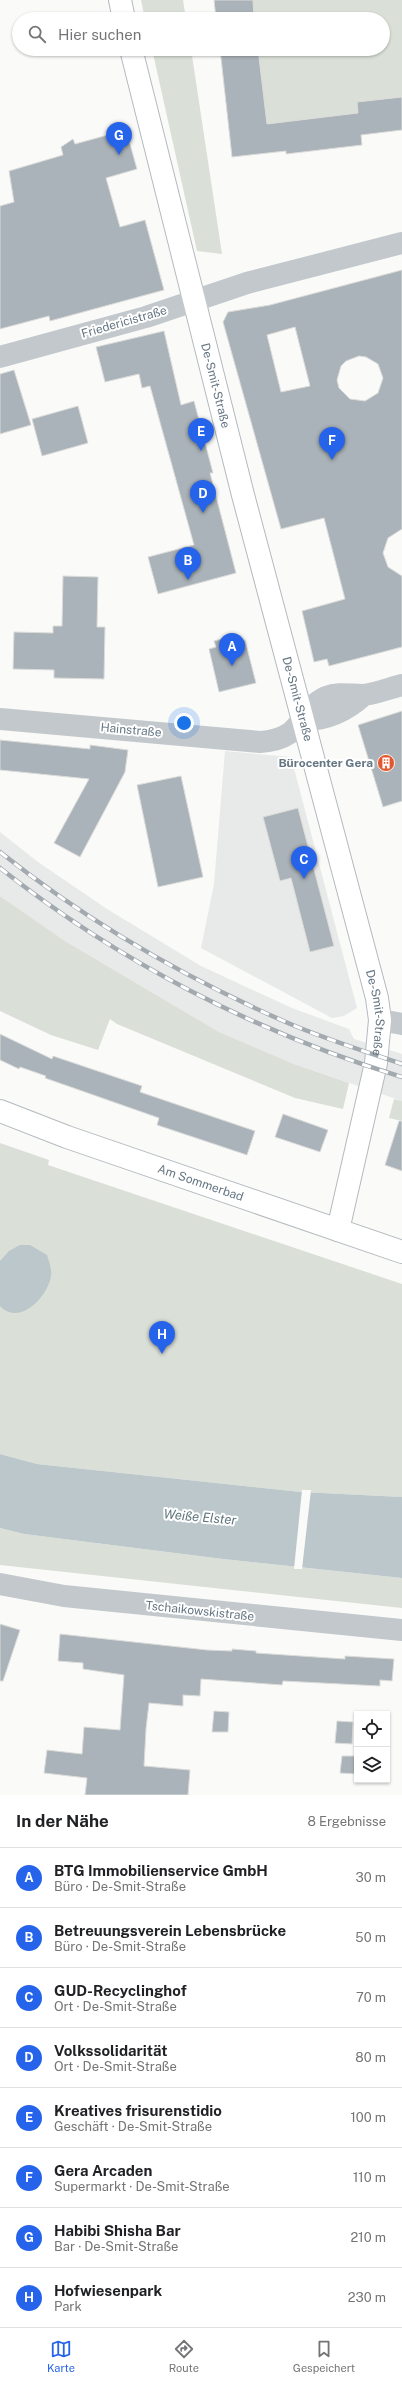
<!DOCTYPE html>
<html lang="de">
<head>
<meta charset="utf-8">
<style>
  body { margin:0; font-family:"Public Sans",sans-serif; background:#f6f6f6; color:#202124 }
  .controls { position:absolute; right:12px; bottom:12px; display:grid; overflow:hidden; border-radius:0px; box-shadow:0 1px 3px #0004 }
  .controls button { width:36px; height:36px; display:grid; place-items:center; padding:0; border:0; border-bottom:1px solid #e0e0e0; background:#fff; color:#202124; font:20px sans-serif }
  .you { position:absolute; left:184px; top:723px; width:14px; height:14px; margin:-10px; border:3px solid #fff; border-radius:50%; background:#1a73e8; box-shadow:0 0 0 6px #1a73e833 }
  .badge { display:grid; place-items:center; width:26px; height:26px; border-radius:50%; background:#2563eb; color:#fff; font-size:13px; font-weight:700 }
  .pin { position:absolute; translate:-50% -33px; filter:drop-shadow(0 1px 2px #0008) }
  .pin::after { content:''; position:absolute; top:21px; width:14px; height:12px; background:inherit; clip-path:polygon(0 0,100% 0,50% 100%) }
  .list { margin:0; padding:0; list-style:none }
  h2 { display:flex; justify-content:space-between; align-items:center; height:52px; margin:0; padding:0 16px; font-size:17px }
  h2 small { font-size:13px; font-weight:400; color:#757577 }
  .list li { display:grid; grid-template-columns:26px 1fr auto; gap:12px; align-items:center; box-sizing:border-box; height:60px; padding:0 16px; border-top:1px solid #e0e0e0 }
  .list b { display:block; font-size:15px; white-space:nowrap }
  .list p { margin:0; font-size:13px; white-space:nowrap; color:#757577 }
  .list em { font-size:13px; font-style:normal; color:#757577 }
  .icon { flex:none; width:22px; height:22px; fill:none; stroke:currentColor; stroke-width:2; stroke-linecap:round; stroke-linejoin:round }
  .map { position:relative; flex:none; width:402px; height:1795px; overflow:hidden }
  .search { position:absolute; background:#fff; box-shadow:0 1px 3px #0004; left:12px; right:12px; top:12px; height:44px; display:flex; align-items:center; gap:10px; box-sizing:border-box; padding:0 14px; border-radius:22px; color:#757577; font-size:15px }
  .sheet { height:532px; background:#fff }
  nav { display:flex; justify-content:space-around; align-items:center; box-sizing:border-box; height:56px; border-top:1px solid #e0e0e0; background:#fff; font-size:11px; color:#757577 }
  nav a { display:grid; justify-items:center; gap:2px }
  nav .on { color:#2563eb }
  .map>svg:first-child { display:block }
  .built { fill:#e8e9e9 }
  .green { fill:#dadfd7 }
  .water { fill:#bbc7cb }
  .pier { fill:#fafaf8 }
  .building { fill:#aab3b9; stroke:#dcdcda; fill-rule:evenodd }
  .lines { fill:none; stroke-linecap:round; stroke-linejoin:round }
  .secondary-casing { stroke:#b3babf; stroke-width:24 }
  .street { stroke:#c3c8cc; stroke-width:22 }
  .secondary { stroke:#fff; stroke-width:22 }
  .rail-casing { stroke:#a2aab0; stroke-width:4.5 }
  .rail { stroke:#fff; stroke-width:3; stroke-dasharray:9; stroke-linecap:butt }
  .labels { text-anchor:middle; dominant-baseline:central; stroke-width:4; stroke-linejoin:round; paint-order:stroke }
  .street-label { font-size:12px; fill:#657683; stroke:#fff }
  .poi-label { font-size:12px; font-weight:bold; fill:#657683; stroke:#fff; text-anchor:end }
  .water-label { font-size:13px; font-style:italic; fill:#60757c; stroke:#fff }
</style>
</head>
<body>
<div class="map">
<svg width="402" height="1795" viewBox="0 0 402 1795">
  <rect width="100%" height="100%" fill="#fafaf8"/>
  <path class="built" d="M225 751 291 757 357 1008 344 1016 332 1018 201 948 214 884Z
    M0 832 38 862 107 909 201 966 292 1008 349 1029 354 1039 402 1054V1101L294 1064 219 1032 65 941 0 896Z"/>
  <path class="green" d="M141 0H183L186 19H145Z
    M252 0H402V97L357 102 358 113 267 124 258 49H383V19H254Z
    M152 49H191L222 254 197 251Z
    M0 896 65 941 219 1032 294 1064 349 1083 343 1109 295 1098 117 1024 110 1019 98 1050 51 1035 0 1011Z
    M394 1099 402 1101V1121L389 1118Z
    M0 1143 49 1160 48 1165 402 1284V1497L301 1492 37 1464 0 1454Z
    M0 1528 24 1534 223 1559 402 1578V1608L0 1565Z"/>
  <path class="water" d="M20 1245H30L47 1255C49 1261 52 1270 51 1276 48 1296 20 1327 0 1306V1261L9 1251Z
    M0 1454 37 1464 301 1492 402 1497V1578L223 1559 24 1534 0 1528Z"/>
  <path class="pier" d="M302 1490H311L302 1569H294Z"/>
  <path class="building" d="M214 0H253L254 19H216Z
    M220 49H258L267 124 358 113 357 102 402 97V130L361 135 362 145 286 154V151L232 157Z
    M126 130 137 169 106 178 120 227 145 220 164 290 50 321 49 316 0 329V206L14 202 9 171 63 155 61 147 73 139 75 144Z
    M402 270V529L388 538 383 553 388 567 402 576V647L329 666 327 659 314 662 302 611 345 599 324 518 281 529 223 322 228 312 270 305ZM295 327 310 386 281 392 267 335ZM359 356 366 357 378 364 383 378 378 393 365 401 350 399 339 388 337 380 341 366 346 361Z
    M164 331 181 405 194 401 213 473H210L236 573 158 594 148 557 194 545 150 386 142 388 139 374 105 382 96 347Z
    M14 370 31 425 0 434V374Z
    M78 406 88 443 42 456 32 419Z
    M63 576 98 577 97 627H105L104 679 54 678V670L13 669 14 632 53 633V626H62Z
    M236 635 237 642 245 640 256 683 219 692 209 649 216 647 214 641Z
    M402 711V801L383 807 358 725Z
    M0 740 90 749V745L128 750 125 772 80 857 54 843 89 779 0 770Z
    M181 776 203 877 158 887 137 785Z
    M298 808 334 946 310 952 291 878 280 881 263 817Z
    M0 1034 52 1059 53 1056 142 1086 140 1092 255 1131 247 1155 157 1125 159 1118 45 1078 46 1076 20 1067 19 1069 0 1060Z
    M283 1114 328 1130 320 1152 275 1137Z
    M399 1121H402V1171L385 1165Z
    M0 1624 20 1630 3 1681H0Z
    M60 1634 207 1650 232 1651V1649L256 1651V1653L345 1659V1656L394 1659 392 1681 380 1680V1686L283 1681 282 1685 201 1679 200 1696 183 1695V1706L149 1703 146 1729 144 1766 190 1770 188 1795H85L87 1778 44 1773 47 1750 82 1754 84 1727 120 1730 124 1675 83 1669V1663L58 1661Z
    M214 1711 229 1712 228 1732H212Z
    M337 1721 353 1722 352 1744 335 1743Z
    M342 1756H357V1774L340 1773Z"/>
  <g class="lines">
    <g class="secondary-casing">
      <g id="secondary">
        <path d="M120 0 124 19"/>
        <path id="s1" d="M131 49 243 495 377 998 380 1020 376 1063 338 1230"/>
        <path id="s2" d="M0 1111 67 1137 402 1252"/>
      </g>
    </g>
    <path class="street" d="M0 357 146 317 247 283 402 243
      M0 719 260 742C306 739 296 711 326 697 339 692 350 695 363 695 375 694 390 688 402 685
      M303 721C328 719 345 712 364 695
      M380 1020 402 1024
      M0 1584 64 1596 402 1630"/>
    <use href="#secondary" class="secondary"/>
    <g class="rail-casing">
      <path id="rail" d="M0 852C88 922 185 978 288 1023 325 1039 364 1051 402 1064
        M0 868C119 962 257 1033 402 1077"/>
    </g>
    <use href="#rail" class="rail"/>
  </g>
  <defs>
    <g id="building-disc" transform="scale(0.9)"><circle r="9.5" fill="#e4572e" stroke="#fff"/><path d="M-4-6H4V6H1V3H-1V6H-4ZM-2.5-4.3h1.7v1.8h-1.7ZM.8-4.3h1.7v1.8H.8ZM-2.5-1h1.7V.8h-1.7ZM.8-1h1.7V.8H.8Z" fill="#fff"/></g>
  </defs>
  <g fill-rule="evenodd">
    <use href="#building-disc" x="386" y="763"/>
  </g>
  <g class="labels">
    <g class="street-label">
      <text transform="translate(124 322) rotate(-16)">Friedericistraße</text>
      <text stroke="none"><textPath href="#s1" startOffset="347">De-Smit-Straße</textPath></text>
      <text stroke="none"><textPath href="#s1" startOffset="671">De-Smit-Straße</textPath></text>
      <text transform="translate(131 730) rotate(5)">Hainstraße</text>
      <text stroke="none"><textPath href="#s1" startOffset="995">De-Smit-Straße</textPath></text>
      <text stroke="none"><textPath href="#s2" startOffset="213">Am Sommerbad</textPath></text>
      <text transform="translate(200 1611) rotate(6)">Tschaikowskistraße</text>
    </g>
    <g class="poi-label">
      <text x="373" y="763">Bürocenter Gera</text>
    </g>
    <g class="water-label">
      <text transform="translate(200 1517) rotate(5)">Weiße Elster</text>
    </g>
  </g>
</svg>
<div class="controls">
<button><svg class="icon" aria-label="locate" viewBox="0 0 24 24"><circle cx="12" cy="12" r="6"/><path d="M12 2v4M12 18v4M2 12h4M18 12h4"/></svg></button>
<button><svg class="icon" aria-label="layers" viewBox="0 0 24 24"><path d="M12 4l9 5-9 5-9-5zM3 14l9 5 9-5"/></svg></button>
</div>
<div class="you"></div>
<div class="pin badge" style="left:232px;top:666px">A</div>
<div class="pin badge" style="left:188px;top:580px">B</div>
<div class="pin badge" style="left:304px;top:879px">C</div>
<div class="pin badge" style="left:203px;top:513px">D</div>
<div class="pin badge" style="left:201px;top:451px">E</div>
<div class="pin badge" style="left:332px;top:460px">F</div>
<div class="pin badge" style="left:119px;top:155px">G</div>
<div class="pin badge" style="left:162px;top:1354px">H</div>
<div class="search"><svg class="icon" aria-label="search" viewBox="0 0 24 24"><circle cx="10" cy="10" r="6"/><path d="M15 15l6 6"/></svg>Hier suchen</div>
</div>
<section class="sheet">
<h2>In der Nähe<small>8 Ergebnisse</small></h2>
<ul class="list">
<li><span class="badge">A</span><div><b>BTG Immobilienservice GmbH</b><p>Büro · De-Smit-Straße</p></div><em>30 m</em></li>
<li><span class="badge">B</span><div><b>Betreuungsverein Lebensbrücke</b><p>Büro · De-Smit-Straße</p></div><em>50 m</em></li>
<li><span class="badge">C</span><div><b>GUD-Recyclinghof</b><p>Ort · De-Smit-Straße</p></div><em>70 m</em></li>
<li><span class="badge">D</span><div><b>Volkssolidarität</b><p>Ort · De-Smit-Straße</p></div><em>80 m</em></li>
<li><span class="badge">E</span><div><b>Kreatives frisurenstidio</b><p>Geschäft · De-Smit-Straße</p></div><em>100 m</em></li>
<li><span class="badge">F</span><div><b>Gera Arcaden</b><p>Supermarkt · De-Smit-Straße</p></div><em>110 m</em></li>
<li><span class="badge">G</span><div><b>Habibi Shisha Bar</b><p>Bar · De-Smit-Straße</p></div><em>210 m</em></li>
<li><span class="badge">H</span><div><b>Hofwiesenpark</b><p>Park</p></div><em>230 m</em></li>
</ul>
</section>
<nav>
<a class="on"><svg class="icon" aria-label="map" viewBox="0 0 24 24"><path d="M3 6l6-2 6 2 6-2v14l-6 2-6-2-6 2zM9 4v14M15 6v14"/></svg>Karte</a>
<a><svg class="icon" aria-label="directions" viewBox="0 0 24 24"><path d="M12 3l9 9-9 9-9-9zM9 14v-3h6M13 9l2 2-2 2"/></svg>Route</a>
<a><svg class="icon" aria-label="saved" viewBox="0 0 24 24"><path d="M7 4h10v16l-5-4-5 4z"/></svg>Gespeichert</a>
</nav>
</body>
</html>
